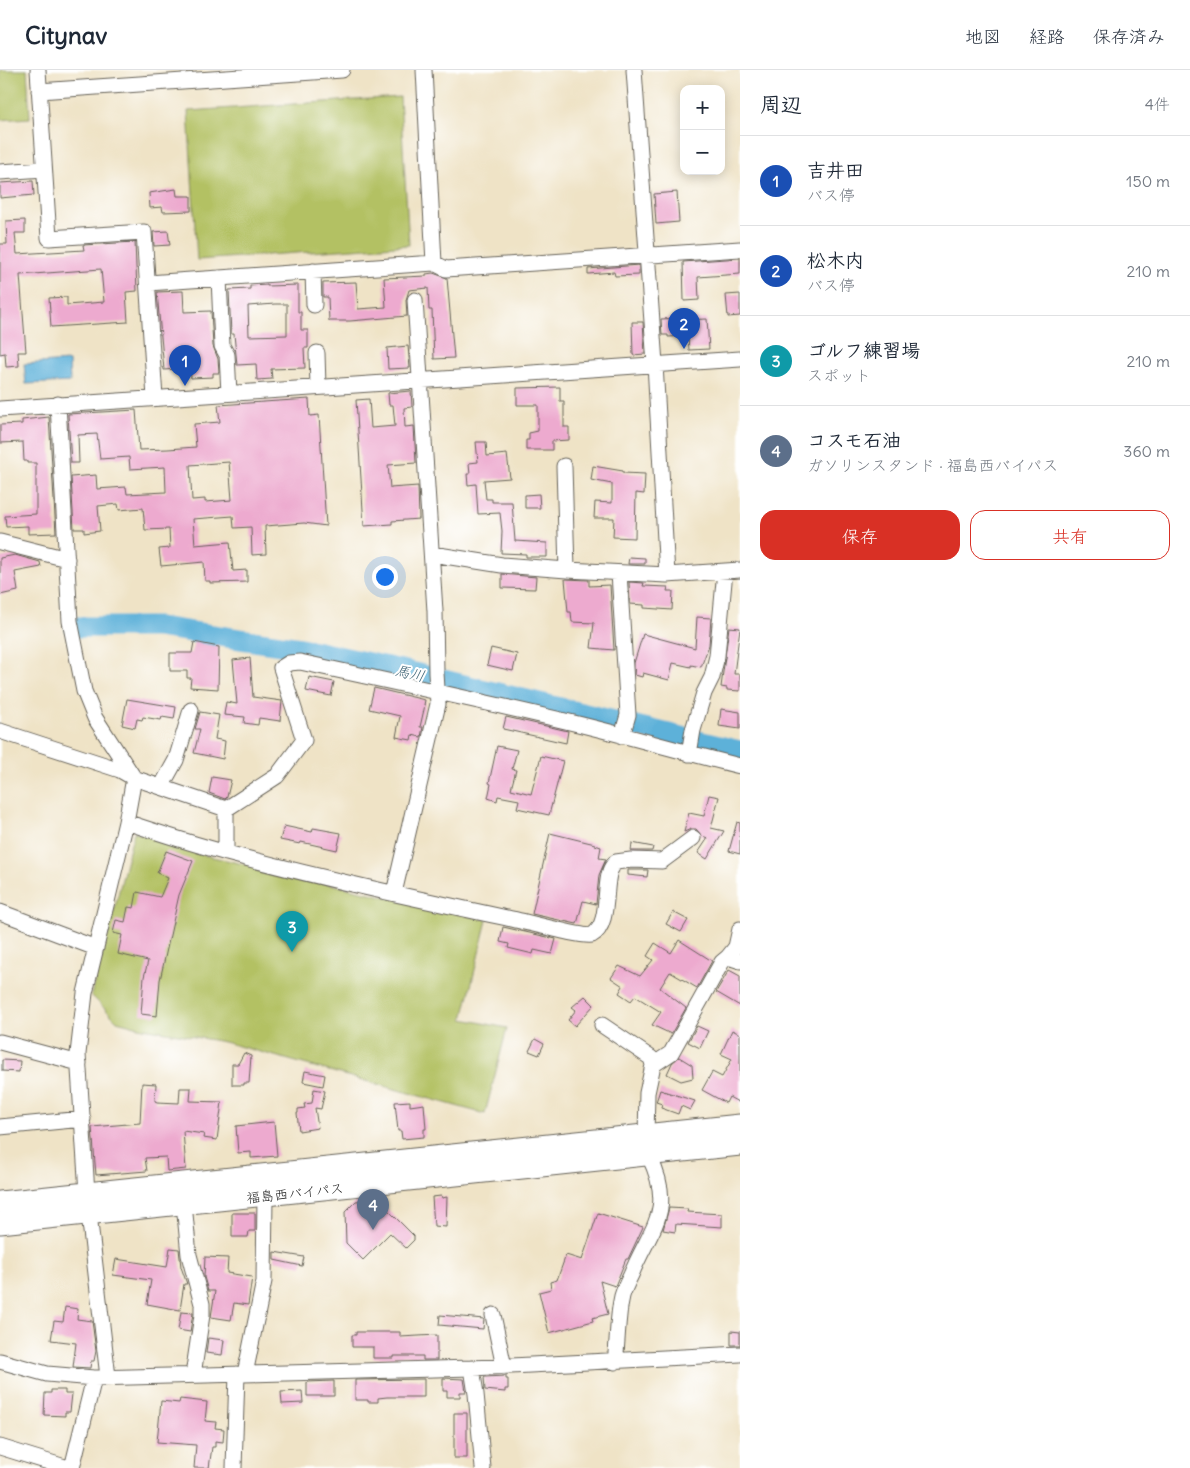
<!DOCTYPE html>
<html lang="ja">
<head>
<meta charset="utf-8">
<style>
  body { margin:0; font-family:Delius,"Klee One",sans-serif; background:#f2f2f3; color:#1f2937 }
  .controls { position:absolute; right:15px; top:15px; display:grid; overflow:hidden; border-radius:10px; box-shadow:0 2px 12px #0003 }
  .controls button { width:45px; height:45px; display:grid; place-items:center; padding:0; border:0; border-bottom:1px solid #e0e1e3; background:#fff; color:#1f2937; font:25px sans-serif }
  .you { position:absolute; left:384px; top:506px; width:18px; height:18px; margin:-12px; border:4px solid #fff; border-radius:50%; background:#1a73e8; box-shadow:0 0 0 8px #1a73e833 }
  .badge { display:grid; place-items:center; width:32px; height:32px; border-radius:50%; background:#d93025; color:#fff; font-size:16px; font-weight:700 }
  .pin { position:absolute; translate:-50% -41px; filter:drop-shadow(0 1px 2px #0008) }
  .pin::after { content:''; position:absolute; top:26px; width:18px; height:15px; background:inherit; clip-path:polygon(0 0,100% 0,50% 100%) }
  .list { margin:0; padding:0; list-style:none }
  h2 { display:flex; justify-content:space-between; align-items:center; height:65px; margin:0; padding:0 20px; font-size:21px }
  h2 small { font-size:16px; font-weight:400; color:#747a83 }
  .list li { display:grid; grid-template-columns:32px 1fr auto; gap:15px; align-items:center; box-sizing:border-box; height:90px; padding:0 20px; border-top:1px solid #e0e1e3 }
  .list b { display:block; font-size:19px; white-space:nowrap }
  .list p { margin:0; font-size:16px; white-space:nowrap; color:#747a83 }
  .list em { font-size:16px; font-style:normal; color:#747a83 }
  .actions { display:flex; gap:10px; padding:15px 20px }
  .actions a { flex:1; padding:11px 0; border:1px solid #d93025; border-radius:15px; text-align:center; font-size:18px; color:#d93025 }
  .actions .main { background:#d93025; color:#fff }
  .map { position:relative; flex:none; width:740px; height:1398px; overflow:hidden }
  header { display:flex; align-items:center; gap:30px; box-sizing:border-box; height:70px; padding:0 25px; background:#fff; border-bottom:1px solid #e0e1e3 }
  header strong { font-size:24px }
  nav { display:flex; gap:28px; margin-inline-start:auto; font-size:18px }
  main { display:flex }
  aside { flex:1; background:#fff }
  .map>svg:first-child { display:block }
  .green { fill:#b3c163; stroke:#686e40 }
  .water { fill:#5db1d9; stroke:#3c667a }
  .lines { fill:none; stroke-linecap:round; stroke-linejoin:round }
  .river { stroke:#5db1d9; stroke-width:21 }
  .building { fill:#edaacf; fill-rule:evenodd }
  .minor-casing { stroke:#666258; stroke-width:17 }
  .highway-casing { stroke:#666258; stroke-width:23 }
  .minor { stroke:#fff; stroke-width:15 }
  .highway { stroke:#fff; stroke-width:21 }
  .labels { text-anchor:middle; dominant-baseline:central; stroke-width:4; stroke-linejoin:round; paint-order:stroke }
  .street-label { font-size:14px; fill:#1c1c1c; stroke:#fff }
  .water-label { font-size:15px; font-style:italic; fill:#395f71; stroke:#fff }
</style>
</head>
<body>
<header>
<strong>Citynav</strong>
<nav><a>地図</a><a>経路</a><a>保存済み</a></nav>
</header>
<main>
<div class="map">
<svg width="740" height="1398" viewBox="0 0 740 1398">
  <rect width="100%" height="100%" fill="#fff"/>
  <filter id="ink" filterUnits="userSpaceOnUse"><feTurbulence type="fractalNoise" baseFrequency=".02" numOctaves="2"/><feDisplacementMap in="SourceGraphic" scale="10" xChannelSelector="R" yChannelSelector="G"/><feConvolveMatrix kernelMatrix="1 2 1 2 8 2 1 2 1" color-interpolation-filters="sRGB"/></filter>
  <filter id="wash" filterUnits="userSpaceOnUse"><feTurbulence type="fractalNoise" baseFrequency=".0096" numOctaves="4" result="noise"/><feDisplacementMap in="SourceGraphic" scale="20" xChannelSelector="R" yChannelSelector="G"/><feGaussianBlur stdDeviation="1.12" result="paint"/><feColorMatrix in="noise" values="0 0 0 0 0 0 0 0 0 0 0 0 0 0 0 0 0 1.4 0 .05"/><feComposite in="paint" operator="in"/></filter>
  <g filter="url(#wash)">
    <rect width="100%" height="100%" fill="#efe3c6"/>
    <path class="green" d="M0 0H27L30 48 0 50Z
      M400 27 409 175 197 190 188 41Z
      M134 762 204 785 487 850 463 949 507 958 485 1044 224 972 143 958 117 951 91 925 105 876Z"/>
    <path class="water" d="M69 291 70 312 26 314 24 294Z"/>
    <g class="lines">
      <path class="river" d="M75 557H158L301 578 406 601 740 681"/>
    </g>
    <g id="blocks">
      <path class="building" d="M33 111 34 125 0 128V113Z
        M176 119 177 126H191V141L163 142 162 137 150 138 149 123Z
        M677 122 679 152 656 154 654 124Z
        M25 150V163H15L17 184 84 180 83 175 135 172 137 221 126 222 128 252 51 257 49 228 67 227V235L104 232 101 199 20 205 26 282H18L19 296 6 297 5 283 0 284V174H7L6 151Z
        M168 161 170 175 154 176 153 162Z
        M740 188V204L698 207 699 230 684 231 683 192Z
        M639 195V205L615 206 614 202 588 204V199Z
        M433 203 447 208 454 288 434 289 432 240H429L428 218 409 220 406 230 407 246 350 251H329L328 227H323V213L356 212 358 239 386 237 384 208 426 206V204Z
        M267 215V216L298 215V242H301V260H308V278H304L305 298 271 299 272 309 257 310 256 294 237 295 234 264H231L229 220 250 219V216ZM275 234H287V265L249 266 248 236Z
        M183 221 184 242 211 241 213 276 218 289 219 303H213V307L191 308 190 298 164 300 157 222Z
        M740 224V246L728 247 726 225Z
        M680 248V250L707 249 709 279 689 280 688 266 668 267V265H662L661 249Z
        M632 252H643L645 284 633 285Z
        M408 276 410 298 388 299 387 278Z
        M560 317V331H564V357H569V370L552 371V380H526V370H529V363L538 361V335H517V318Z
        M411 321 412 337 404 338 405 357 414 356 416 393 388 395 390 418 418 416 419 449 392 451V454L364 456 356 330 369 329 371 358 395 356 393 335H389L388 323Z
        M309 329 310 346 319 345 326 456 304 453 265 456 266 484 252 485 251 457 234 458 233 446 193 449 195 475 230 472 233 501 247 500V512L210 513V511H205L204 492 161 496 159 479 170 478 169 459 145 460 143 438 119 440 118 434 98 436 100 461 84 463V459H74L71 407 96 405 97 419 126 417 127 424 166 422 165 397 130 399 129 387 100 389 97 364 78 365 79 393H71L68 344 136 340 139 380 168 379 196 377 194 354 220 352 218 335ZM229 392 232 430 205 432V429L192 430 190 395Z
        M49 347 56 463 28 464V456L6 457 5 446 36 444V393H27V391H24L23 372 0 373V355L22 354V350Z
        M476 372H486L487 386 507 384 510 408 484 410 486 429H492V432H512L515 471 547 473V487H526V484L501 483 502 461 500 443 478 444 476 414 468 415 467 404H470L469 393 478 392Z
        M593 396 623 401V403L645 404 644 424 636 423 635 468 613 467 614 448H594L595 432 612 433V414L591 410Z
        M539 424 540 438H525V425Z
        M15 485 40 492 41 497 15 502 18 521 0 525V488Z
        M629 487 645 488V494H628Z
        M502 504 536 507 535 519 502 518Z
        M565 509 589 510V516L610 515 614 580 591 578 594 553 572 552 571 542H568Z
        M629 512 644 513 643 516 668 517 667 521H673L672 540 644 538V535L630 534Z
        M697 547 711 548 709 575 701 597 691 595V597L673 593 669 610 643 603 642 607 635 605 634 593 643 564 695 578Z
        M729 557 740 558 734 604H740V621L727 620V618L721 617Z
        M194 572 219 577 218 619 190 617 191 608H187V601H170V583H192Z
        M491 578 517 584 513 601 487 595Z
        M250 588 253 627 282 631 280 651 259 648 258 655 244 653 245 647 224 645 226 632 237 634 233 590Z
        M309 607 334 612 331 626 306 621Z
        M374 618 425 630 424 635H425L420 657H423L421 667 412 665 411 670 396 667 400 646 369 639Z
        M127 629 176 637 174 649 162 647 161 650 143 647 142 650 137 649 135 658 122 655Z
        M721 639 740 642V659L719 656Z
        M200 642 219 645 215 669 225 671 223 689 194 683 200 659H195Z
        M506 647 568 661 566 673 503 659Z
        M497 676 517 680 512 699 516 700 511 719 531 724 541 686 563 691 549 745 517 738 519 730 498 726 497 731 488 728 491 714 489 713Z
        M212 707 231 710 227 727 225 729 209 723Z
        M709 725 719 727 711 758 724 761 707 789 698 783 708 768 702 766 696 759H691L684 762 689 743 704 746Z
        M737 752 740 753V784L729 781Z
        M284 756 312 762 313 758 341 763 337 780 301 772 300 774 280 770Z
        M550 763 595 774V775L601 777 599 788 606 789 599 805 596 834 583 831 577 854 532 844Z
        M632 773 653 777 652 781H631Z
        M166 781 193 791 179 825 160 910 157 946 141 944 144 907 148 891 118 884 122 865 113 863 116 850 125 852 128 837 134 838 137 822 160 827 168 808 157 803Z
        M628 800H648L647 807 628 805Z
        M673 842 688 850 681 862 666 854Z
        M503 857 556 869 552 884 534 880 533 884 508 878 509 874 500 872Z
        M679 870 712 891 697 918 670 902 660 918 686 938 671 964 652 955 661 942 635 926 631 931 619 923 623 916 611 908 619 896 640 906 653 890 647 886 655 873 671 883Z
        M729 900 740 906V936L716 922Z
        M585 926 594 935 575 956 568 950 576 940 572 937Z
        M697 956 708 961 700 978 688 972Z
        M732 960 740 964V1033L729 1027 726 1033 702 1020 712 1002 722 1007 732 989 721 984Z
        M535 969 544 974 539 985 529 981Z
        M244 983 251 986 249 1013H244V1015H232V994H238Z
        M679 987 692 995 693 1008 681 1011 667 1004 672 993Z
        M2 990 20 991 19 1002 2 1001Z
        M305 1001 325 1005 323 1016 303 1012Z
        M142 1013 156 1014 155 1031 157 1032 179 1033 180 1018H191L190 1031 222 1032 217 1070 203 1068 204 1064 183 1061 186 1099 167 1101 166 1087 145 1088 147 1101 96 1105 92 1057 140 1053Z
        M314 1019 325 1021 321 1039 315 1038 318 1058 299 1061 297 1043H298V1039L305 1038 304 1034 312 1033Z
        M660 1020 695 1031 690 1040 681 1036 678 1044 661 1038 662 1034 656 1032Z
        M410 1031V1036L424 1034 426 1059H424V1067L402 1069 401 1061H398L395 1032Z
        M274 1052 277 1086 251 1088V1082L238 1083 236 1056Z
        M441 1126 442 1128 447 1127 446 1157 434 1156 432 1127Z
        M377 1129 414 1166V1170L406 1178 390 1163 363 1190 346 1173 345 1142 356 1131Z
        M669 1138 688 1139 687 1142 722 1144V1157L676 1154 675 1162 663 1160Z
        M232 1143H255V1161H249L248 1167H232Z
        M598 1143 643 1157 628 1189H626L615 1216 600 1211 608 1244 592 1248 593 1251 549 1263 539 1222 551 1219 550 1212 557 1210 566 1185 582 1190Z
        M170 1178 179 1179 181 1197 187 1214H184L180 1240 147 1234 151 1210 113 1205 116 1189 167 1197Z
        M274 1182 304 1187 302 1196 274 1190Z
        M205 1187 228 1188 227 1203 252 1207 248 1235 234 1233 231 1250 211 1247 215 1221H208L204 1207Z
        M65 1237 78 1239 77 1249 92 1251 96 1281 94 1291H91L90 1298 73 1297 76 1273 51 1270 54 1251 63 1252Z
        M181 1242 193 1243 190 1262 178 1260Z
        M440 1245 484 1249 483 1259 439 1255Z
        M731 1261 740 1262V1275H731Z
        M356 1262H400V1267L437 1265V1290H423V1286H394V1288H373V1277H352V1265H356Z
        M208 1268 224 1270 222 1285 206 1283Z
        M506 1306V1309H508V1319H505V1322L485 1320 484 1307Z
        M443 1308 464 1309 466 1322H460V1327H447V1321H443Z
        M424 1309V1327H387L378 1328V1332H368V1330H355V1310Z
        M334 1311V1326H307V1312Z
        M51 1320H65V1324H72L70 1342H65V1346L44 1345 45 1323H51Z
        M302 1321 303 1333 282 1334 281 1322Z
        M180 1329 207 1332 205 1351 216 1352 215 1358 224 1359 223 1372 215 1371V1377H212L209 1398H194L196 1375 157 1372 161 1331 179 1333Z
        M454 1343H467V1388H454Z"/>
    </g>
  </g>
  <g filter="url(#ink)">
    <use href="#blocks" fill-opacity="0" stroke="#666258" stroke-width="1"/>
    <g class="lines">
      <g class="minor-casing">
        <path id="minor" d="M38 0 49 168 144 162 155 328
          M634 0 655 294 667 505
          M39 21 342 0
          M0 102 44 99
          M434 193 446 199 740 179
          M313 201 314 235
          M219 208 222 276 227 285 229 323
          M148 213 434 193 424 0
          M317 283 318 317
          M58 334 70 551 84 621 95 648 134 708 226 739 277 706 304 670 281 598 289 593 300 592C393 612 486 632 578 654 632 667 686 683 740 696
          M0 339 740 289
          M564 396 567 500
          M0 472 67 489
          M432 484 502 495 567 500 667 505 740 500
          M619 503 628 645 622 666
          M0 661 120 700 134 708 126 752 85 923 78 984 87 1123
          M689 684 693 660 704 623 712 607 717 586 725 501
          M161 717 176 690 191 640
          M226 739V783
          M126 752C159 763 193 774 227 783 319 808 413 828 507 848 520 850 584 868 592 865 610 856 604 816 610 801 611 798 614 794 616 792L631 790 662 791 693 768
          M394 823 438 634 436 603 435 541 415 230
          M0 842 96 878
          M740 859 736 877 728 887 740 891
          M602 955 651 988 653 995 647 1023 646 1065
          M0 972 79 993
          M653 995 671 983 722 892 728 887
          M0 1057 83 1049
          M184 1134 189 1185 202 1234V1245L193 1305
          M89 1144 108 1307
          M493 1245 504 1297
          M0 1291 47 1304 94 1308 472 1298 740 1284
          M615 1292C618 1270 617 1247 622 1226 624 1219 628 1211 631 1205 651 1156 676 1141 649 1086
          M472 1298 476 1324 483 1398
          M245 1304 264 1211 265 1126
          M0 1377 68 1398
          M72 1398 94 1308
          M234 1398 237 1304"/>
      </g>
      <g class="highway-casing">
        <path id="highway" d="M0 1132 740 1055
          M0 1153 740 1075"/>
      </g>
      <use href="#minor" class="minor"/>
      <use href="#highway" class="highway"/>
    </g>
  </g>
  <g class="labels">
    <g class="street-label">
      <text transform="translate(295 1123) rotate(-6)">福島西バイパス</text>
    </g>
    <g class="water-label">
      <text transform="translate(410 603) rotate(13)">馬川</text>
    </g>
  </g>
</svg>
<div class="controls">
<button>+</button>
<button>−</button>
</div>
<div class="you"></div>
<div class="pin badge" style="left:185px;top:316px;background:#1a4fb4">1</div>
<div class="pin badge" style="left:684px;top:279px;background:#1a4fb4">2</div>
<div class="pin badge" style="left:292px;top:882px;background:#0f9aa8">3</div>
<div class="pin badge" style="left:373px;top:1160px;background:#5c6f8a">4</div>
</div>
<aside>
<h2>周辺<small>4件</small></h2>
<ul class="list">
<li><span class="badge" style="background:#1a4fb4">1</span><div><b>吉井田</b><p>バス停</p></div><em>150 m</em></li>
<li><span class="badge" style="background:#1a4fb4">2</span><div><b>松木内</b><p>バス停</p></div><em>210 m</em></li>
<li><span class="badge" style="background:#0f9aa8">3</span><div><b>ゴルフ練習場</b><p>スポット</p></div><em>210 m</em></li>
<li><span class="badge" style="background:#5c6f8a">4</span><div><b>コスモ石油</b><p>ガソリンスタンド · 福島西バイパス</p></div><em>360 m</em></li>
</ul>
<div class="actions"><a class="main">保存</a><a>共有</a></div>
</aside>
</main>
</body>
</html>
